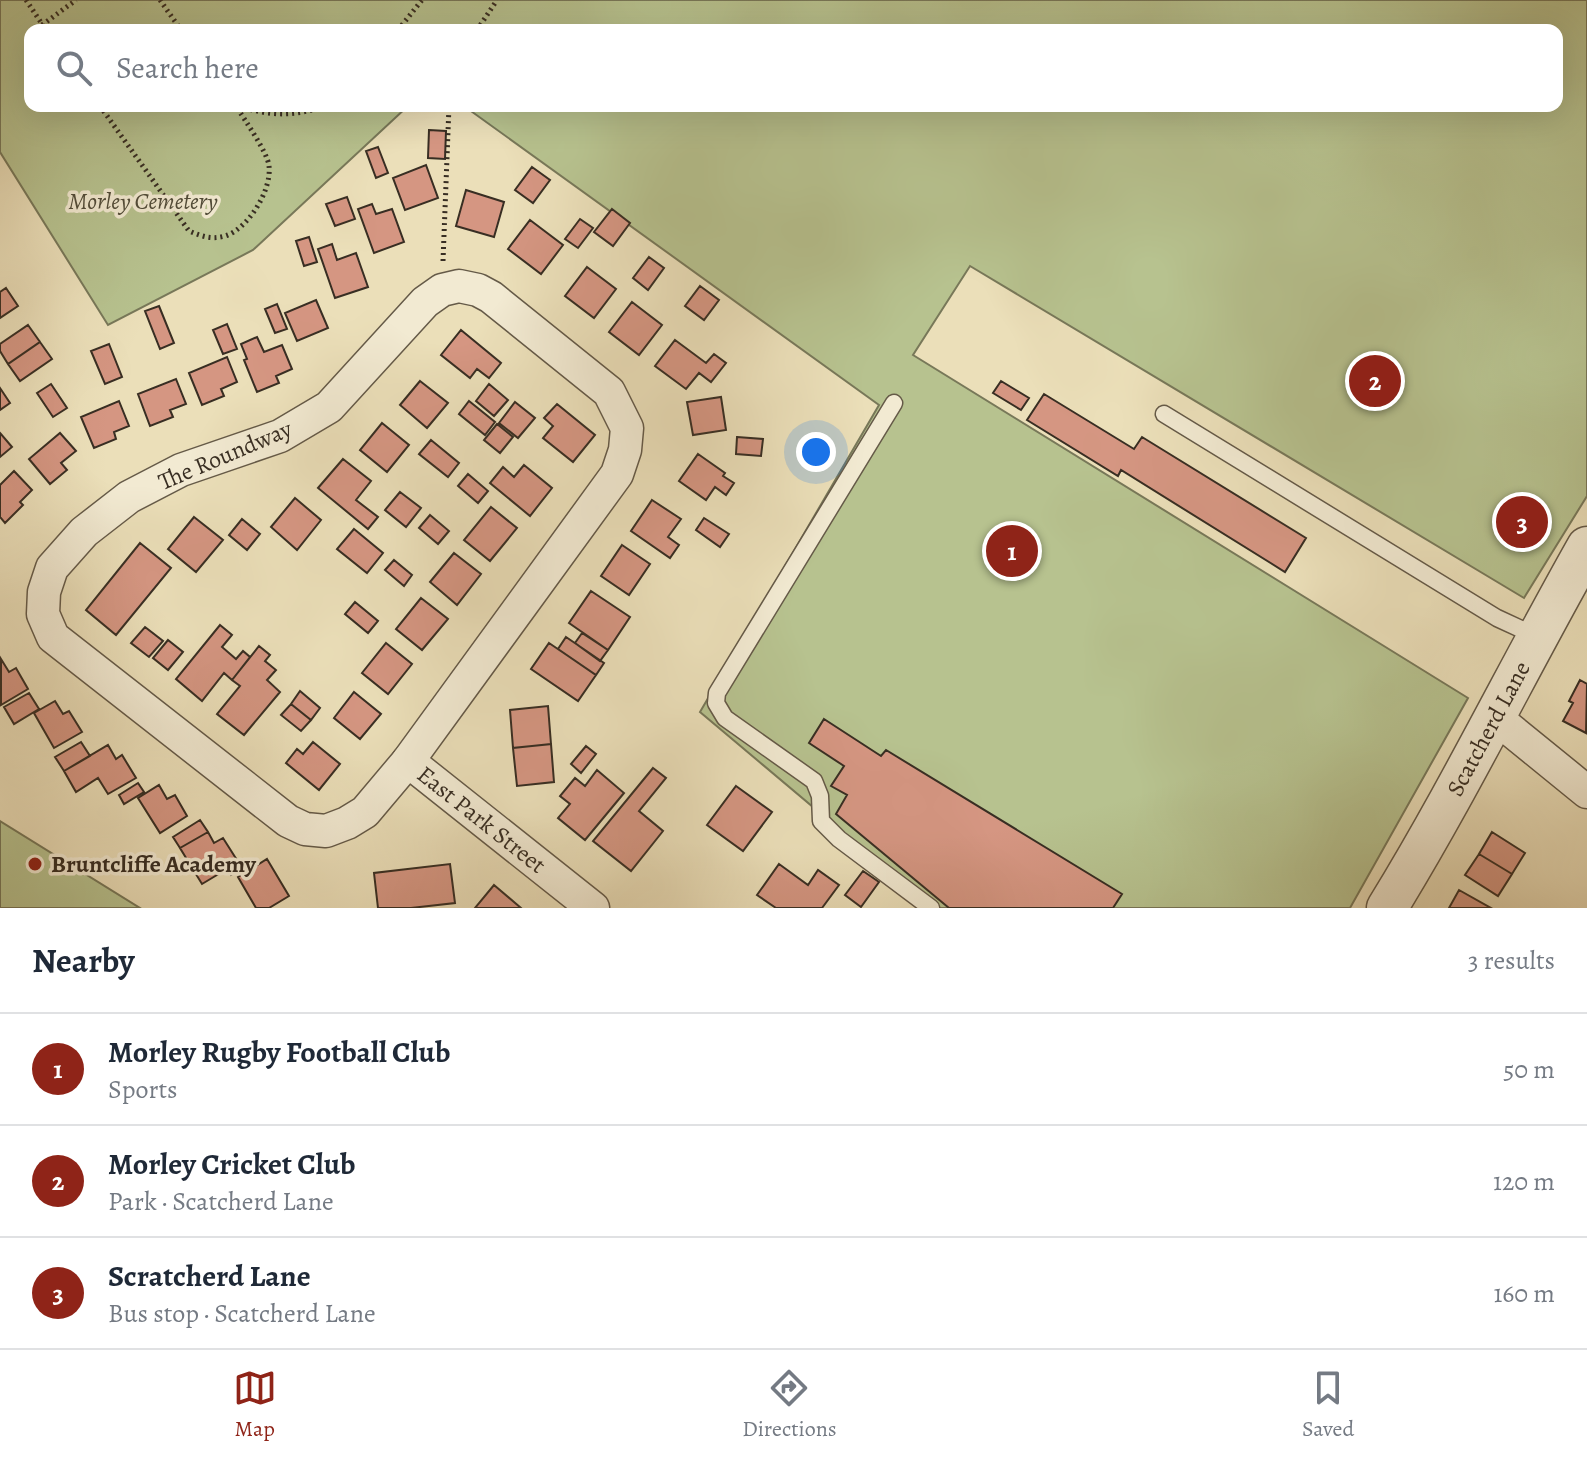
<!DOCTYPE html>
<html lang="en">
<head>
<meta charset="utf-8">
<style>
  body { margin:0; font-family:Alegreya,serif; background:#f6f6f7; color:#1f2937 }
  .you { position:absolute; left:816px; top:452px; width:28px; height:28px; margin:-20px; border:6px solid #fff; border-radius:50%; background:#1a73e8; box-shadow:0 0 0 12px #1a73e833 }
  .badge { display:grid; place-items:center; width:52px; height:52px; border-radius:50%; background:#8f2418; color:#fff; font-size:26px; font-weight:700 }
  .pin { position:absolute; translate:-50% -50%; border:4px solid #fff; box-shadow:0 2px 8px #0006 }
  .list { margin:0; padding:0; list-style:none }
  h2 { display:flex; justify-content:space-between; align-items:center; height:104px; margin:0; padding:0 32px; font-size:34px }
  h2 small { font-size:26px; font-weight:400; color:#747a83 }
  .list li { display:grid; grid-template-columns:52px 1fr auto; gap:24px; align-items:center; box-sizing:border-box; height:112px; padding:0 32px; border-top:2px solid #e0e1e3 }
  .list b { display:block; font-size:30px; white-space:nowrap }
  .list p { margin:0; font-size:26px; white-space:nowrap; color:#747a83 }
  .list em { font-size:26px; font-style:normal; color:#747a83 }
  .icon { flex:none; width:44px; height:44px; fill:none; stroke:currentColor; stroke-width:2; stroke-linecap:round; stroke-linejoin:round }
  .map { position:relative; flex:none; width:1587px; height:908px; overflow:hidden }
  .search { position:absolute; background:#fff; box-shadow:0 8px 32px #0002; left:24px; right:24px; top:24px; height:88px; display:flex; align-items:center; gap:20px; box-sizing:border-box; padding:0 28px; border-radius:16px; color:#747a83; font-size:30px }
  .sheet { height:440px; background:#fff }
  nav { display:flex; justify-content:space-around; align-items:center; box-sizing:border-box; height:112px; border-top:2px solid #e0e1e3; background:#fff; font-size:22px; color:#747a83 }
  nav a { display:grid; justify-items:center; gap:4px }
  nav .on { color:#8f2418 }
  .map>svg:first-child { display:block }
  .green { fill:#b7c28f; stroke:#787859; stroke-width:2 }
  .building { fill:#d59682; stroke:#382e23; stroke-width:2 }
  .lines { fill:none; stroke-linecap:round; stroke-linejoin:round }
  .service-casing { stroke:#655a48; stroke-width:19 }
  .minor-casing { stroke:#655a48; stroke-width:35 }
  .tertiary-casing { stroke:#655a48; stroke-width:43 }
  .path { stroke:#382e23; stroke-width:5; stroke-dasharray:2 4; stroke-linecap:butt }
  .service { stroke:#f2ead2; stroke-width:16 }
  .minor { stroke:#f2ead2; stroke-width:32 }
  .tertiary { stroke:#f2ead2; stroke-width:40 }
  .poi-dot { fill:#8f2418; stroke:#f2ead2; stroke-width:3 }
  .labels { text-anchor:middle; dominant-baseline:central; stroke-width:7; stroke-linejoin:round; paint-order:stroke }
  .park-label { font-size:24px; font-style:italic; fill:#514c39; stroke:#f2ead2 }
  .street-label { font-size:24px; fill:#382e23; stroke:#f2ead2 }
  .poi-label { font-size:24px; font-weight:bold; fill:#382e23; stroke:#f2ead2; text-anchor:start }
</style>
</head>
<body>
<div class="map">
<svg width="1587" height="908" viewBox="0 0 1587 908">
  <rect width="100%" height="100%" fill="#ebdfb9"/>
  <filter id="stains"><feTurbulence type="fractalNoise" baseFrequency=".0025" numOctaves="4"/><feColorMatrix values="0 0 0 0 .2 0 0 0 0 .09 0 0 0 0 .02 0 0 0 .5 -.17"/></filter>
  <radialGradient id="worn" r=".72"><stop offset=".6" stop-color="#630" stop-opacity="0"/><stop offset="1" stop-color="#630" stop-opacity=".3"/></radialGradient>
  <path class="green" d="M0 0H1587V496L1524 598 970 266 913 355 1468 698 1350 908H933L700 712 879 405 464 106H1557V30H30V106H408L253 250 108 325 0 152Z
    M0 821 140 908H0Z"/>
  <path class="building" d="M429 130 446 131 445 159 428 158Z
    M378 147 388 173 376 178 366 151Z
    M426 165 438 198 405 210 393 178Z
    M532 167 550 180 533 203 515 190Z
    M466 190 504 202 494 237 456 226Z
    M347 197 355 219 335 226 326 204Z
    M372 204 376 214 392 209 404 242 374 253 358 209Z
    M612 209 630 223 613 246 594 232Z
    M580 219 593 228 578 248 565 239Z
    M530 220 563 245 541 274 508 249Z
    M309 237 317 262 304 266 296 241Z
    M332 244 337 260 356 253 368 287 335 298 318 249Z
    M649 257 664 268 648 290 633 278Z
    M587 267 616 289 594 318 565 296Z
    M700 286 719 300 704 320 685 306Z
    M6 288 18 306 0 318V292Z
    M316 300 328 328 297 341 285 313Z
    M632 302 662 325 639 355 609 332Z
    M277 304 287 329 275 333 265 309Z
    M159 306 174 343 160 349 145 311Z
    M227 324 237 349 223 354 213 330Z
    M28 325 40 342 8 364 0 351V344Z
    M461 330 501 363 489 378 477 369 470 378 441 355Z
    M257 337 264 352 282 345 292 369 276 376 279 383 257 392 244 360 247 359 241 344Z
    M675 340 706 363 714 354 726 363 711 382 699 373 686 389 655 366Z
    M40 342 52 359 20 381 8 364Z
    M109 344 122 377 105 384 91 351Z
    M227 357 237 382 221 389 224 396 202 405 189 373Z
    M176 379 186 404 170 410 173 417 150 426 138 394Z
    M420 381 448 403 427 428 400 405Z
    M1001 381 1029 398 1021 410 993 393Z
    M51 384 67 408 53 417 37 393Z
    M489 384 508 400 494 416 476 401Z
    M0 388 10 403 0 410Z
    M1044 394 1134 449 1142 437 1306 538 1285 572 1121 470 1118 476 1027 420Z
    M721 397 726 430 693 435 687 402Z
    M119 401 129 426 114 432 116 439 94 448 81 417Z
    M469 401 495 422 485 435 459 414Z
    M515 402 535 418 518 438 499 423Z
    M557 404 595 435 573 462 543 438 553 426 544 418Z
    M382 423 409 445 387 472 360 450Z
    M497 424 513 437 500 453 484 440Z
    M0 433 12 447 0 457Z
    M60 433 76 451 61 463 67 470 50 484 29 459Z
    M737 437 763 439 761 456 736 454Z
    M431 440 459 463 448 477 419 454Z
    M698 454 725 473 723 476 734 483 726 495 715 487 706 500 679 481Z
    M343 459 371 481 356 500 378 517 368 529 318 488Z
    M524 465 552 488 530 516 490 483 503 467 514 477Z
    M14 471 32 490 20 502 23 505 5 523 0 517V485Z
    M468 474 488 491 478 503 458 486Z
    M400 492 421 508 406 527 385 510Z
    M295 498 321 520 297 550 271 527Z
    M652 500 681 519 668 537 679 545 670 558 631 531Z
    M491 507 517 528 490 561 464 540Z
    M430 515 449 531 438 544 419 528Z
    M194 517 223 540 196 572 168 549Z
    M704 518 729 534 720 547 696 530Z
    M242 519 260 534 247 550 229 535Z
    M354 529 383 553 367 573 337 549Z
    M140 543 171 568 116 635 86 610Z
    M622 545 650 564 629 595 601 576Z
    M454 553 481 574 457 605 430 582Z
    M394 560 412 575 404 586 385 570Z
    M591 591 630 617 608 650 569 623Z
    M421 598 448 619 422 650 396 629Z
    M355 602 378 621 368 633 345 614Z
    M220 625 232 635 222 647 236 659 243 651 250 657 232 680 224 673 202 701 176 679Z
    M145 627 163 641 149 657 131 643Z
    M582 633 608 650 600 661 575 643Z
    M566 637 604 663 596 675 558 649Z
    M168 640 183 652 168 670 153 658Z
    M386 643 412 664 388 694 362 673Z
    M549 643 596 675 578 701 531 669Z
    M259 646 270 655 265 661 276 670 267 680 280 692 244 735 217 714 240 686 232 680Z
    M1 659 9 672 16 668 28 689 1 705Z
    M1580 680 1587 684 1586 733 1563 721 1573 703 1569 701Z
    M300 691 320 708 311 720 291 704Z
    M354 692 381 714 360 739 334 718Z
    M29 693 39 709 14 724 4 707Z
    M55 701 63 714 69 711 82 732 54 748 34 713Z
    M291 704 311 720 301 731 281 715Z
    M548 706 551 744 513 748 510 710Z
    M824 719 881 756 886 750 1122 894 1113 908H949L836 814 847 795 831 786 844 766 809 743Z
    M81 742 90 756 64 771 55 757Z
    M313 742 340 764 319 790 286 763 297 749 303 754Z
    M551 744 554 782 517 786 513 748Z
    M108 745 116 759 122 755 136 778 108 794 98 778 76 792 64 771Z
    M586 746 596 754 581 773 571 764Z
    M653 768 666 778 639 811 663 831 631 871 593 841Z
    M597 770 624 793 585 840 558 818 570 804 560 796 575 778 585 786Z
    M138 783 144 792 124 804 119 795Z
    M159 785 167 799 175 795 187 816 160 833 138 798Z
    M736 786 772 812 743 851 707 825Z
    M200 820 208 832 180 848 173 837Z
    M208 832 214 843 223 838 242 868 231 875 227 869 202 884 180 848Z
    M1492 832 1525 853 1512 874 1479 854Z
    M1479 854 1512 874 1498 896 1465 875Z
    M267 859 289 896 269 908H256L238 877Z
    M450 864 455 903 411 908H378L374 873Z
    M779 864 808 885 818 870 839 885 822 908H776L757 895Z
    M863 871 879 882 861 907 845 895Z
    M494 885 521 908H475Z
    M1459 890 1491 908H1449Z"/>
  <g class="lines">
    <g class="service-casing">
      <path id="service" d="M894 403 717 693 716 703 725 718 814 781 820 796 821 821 839 839 931 908
        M1164 414 1497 618 1536 636"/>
    </g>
    <g class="minor-casing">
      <g id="minor">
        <path d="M459 286 478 290 491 297 609 392 627 428 625 450 617 474 408 761 365 812 347 823 326 831 305 829 288 821 53 637 43 614 44 592 52 568 84 532 129 497 181 470 280 436 329 407 425 302 442 290Z"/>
        <path d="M1496 718 1587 792"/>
        <path id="s1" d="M408 761 593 908"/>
      </g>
    </g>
    <g class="tertiary-casing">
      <g id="tertiary">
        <path id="s2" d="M1387 908C1459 791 1519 667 1587 547"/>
      </g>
    </g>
    <path class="path" d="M26 0 46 30
      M160 0 181 30
      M42 25 76 0
      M398 30 422 0
      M477 30 497 0
      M100 106 189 231C201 236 211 240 225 236 248 229 272 190 269 166 268 153 244 119 236 106
      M239 106C268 116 295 117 324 106
      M443 261 449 106"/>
    <use href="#service" class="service"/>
    <use href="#minor" class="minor"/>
    <use href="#tertiary" class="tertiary"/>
  </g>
  <circle class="poi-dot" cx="35" cy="864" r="8"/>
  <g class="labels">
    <g class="park-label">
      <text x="143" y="201">Morley Cemetery</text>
    </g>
    <g class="street-label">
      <text transform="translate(225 455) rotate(-23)">The Roundway</text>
      <text stroke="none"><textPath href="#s2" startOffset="206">Scatcherd Lane</textPath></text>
      <text stroke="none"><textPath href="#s1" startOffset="94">East Park Street</textPath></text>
    </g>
    <g class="poi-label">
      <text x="51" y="864">Bruntcliffe Academy</text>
    </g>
  </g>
  <rect width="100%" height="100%" filter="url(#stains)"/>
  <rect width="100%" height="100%" fill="url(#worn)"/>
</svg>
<div class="you"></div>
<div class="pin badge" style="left:1012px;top:551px">1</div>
<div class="pin badge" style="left:1375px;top:381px">2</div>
<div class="pin badge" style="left:1522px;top:522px">3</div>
<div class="search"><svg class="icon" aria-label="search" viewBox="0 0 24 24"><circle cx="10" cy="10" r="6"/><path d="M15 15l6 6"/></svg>Search here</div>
</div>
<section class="sheet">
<h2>Nearby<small>3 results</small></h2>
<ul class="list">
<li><span class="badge">1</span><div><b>Morley Rugby Football Club</b><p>Sports</p></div><em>50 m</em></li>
<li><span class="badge">2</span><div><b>Morley Cricket Club</b><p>Park · Scatcherd Lane</p></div><em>120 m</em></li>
<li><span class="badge">3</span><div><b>Scratcherd Lane</b><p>Bus stop · Scatcherd Lane</p></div><em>160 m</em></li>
</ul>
</section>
<nav>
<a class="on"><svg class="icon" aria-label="map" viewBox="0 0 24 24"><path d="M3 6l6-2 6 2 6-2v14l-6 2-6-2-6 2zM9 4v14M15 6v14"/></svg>Map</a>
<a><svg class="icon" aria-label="directions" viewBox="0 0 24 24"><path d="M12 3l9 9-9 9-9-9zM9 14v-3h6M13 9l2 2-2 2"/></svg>Directions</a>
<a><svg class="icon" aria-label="saved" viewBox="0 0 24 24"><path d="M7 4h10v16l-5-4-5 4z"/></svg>Saved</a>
</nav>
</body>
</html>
